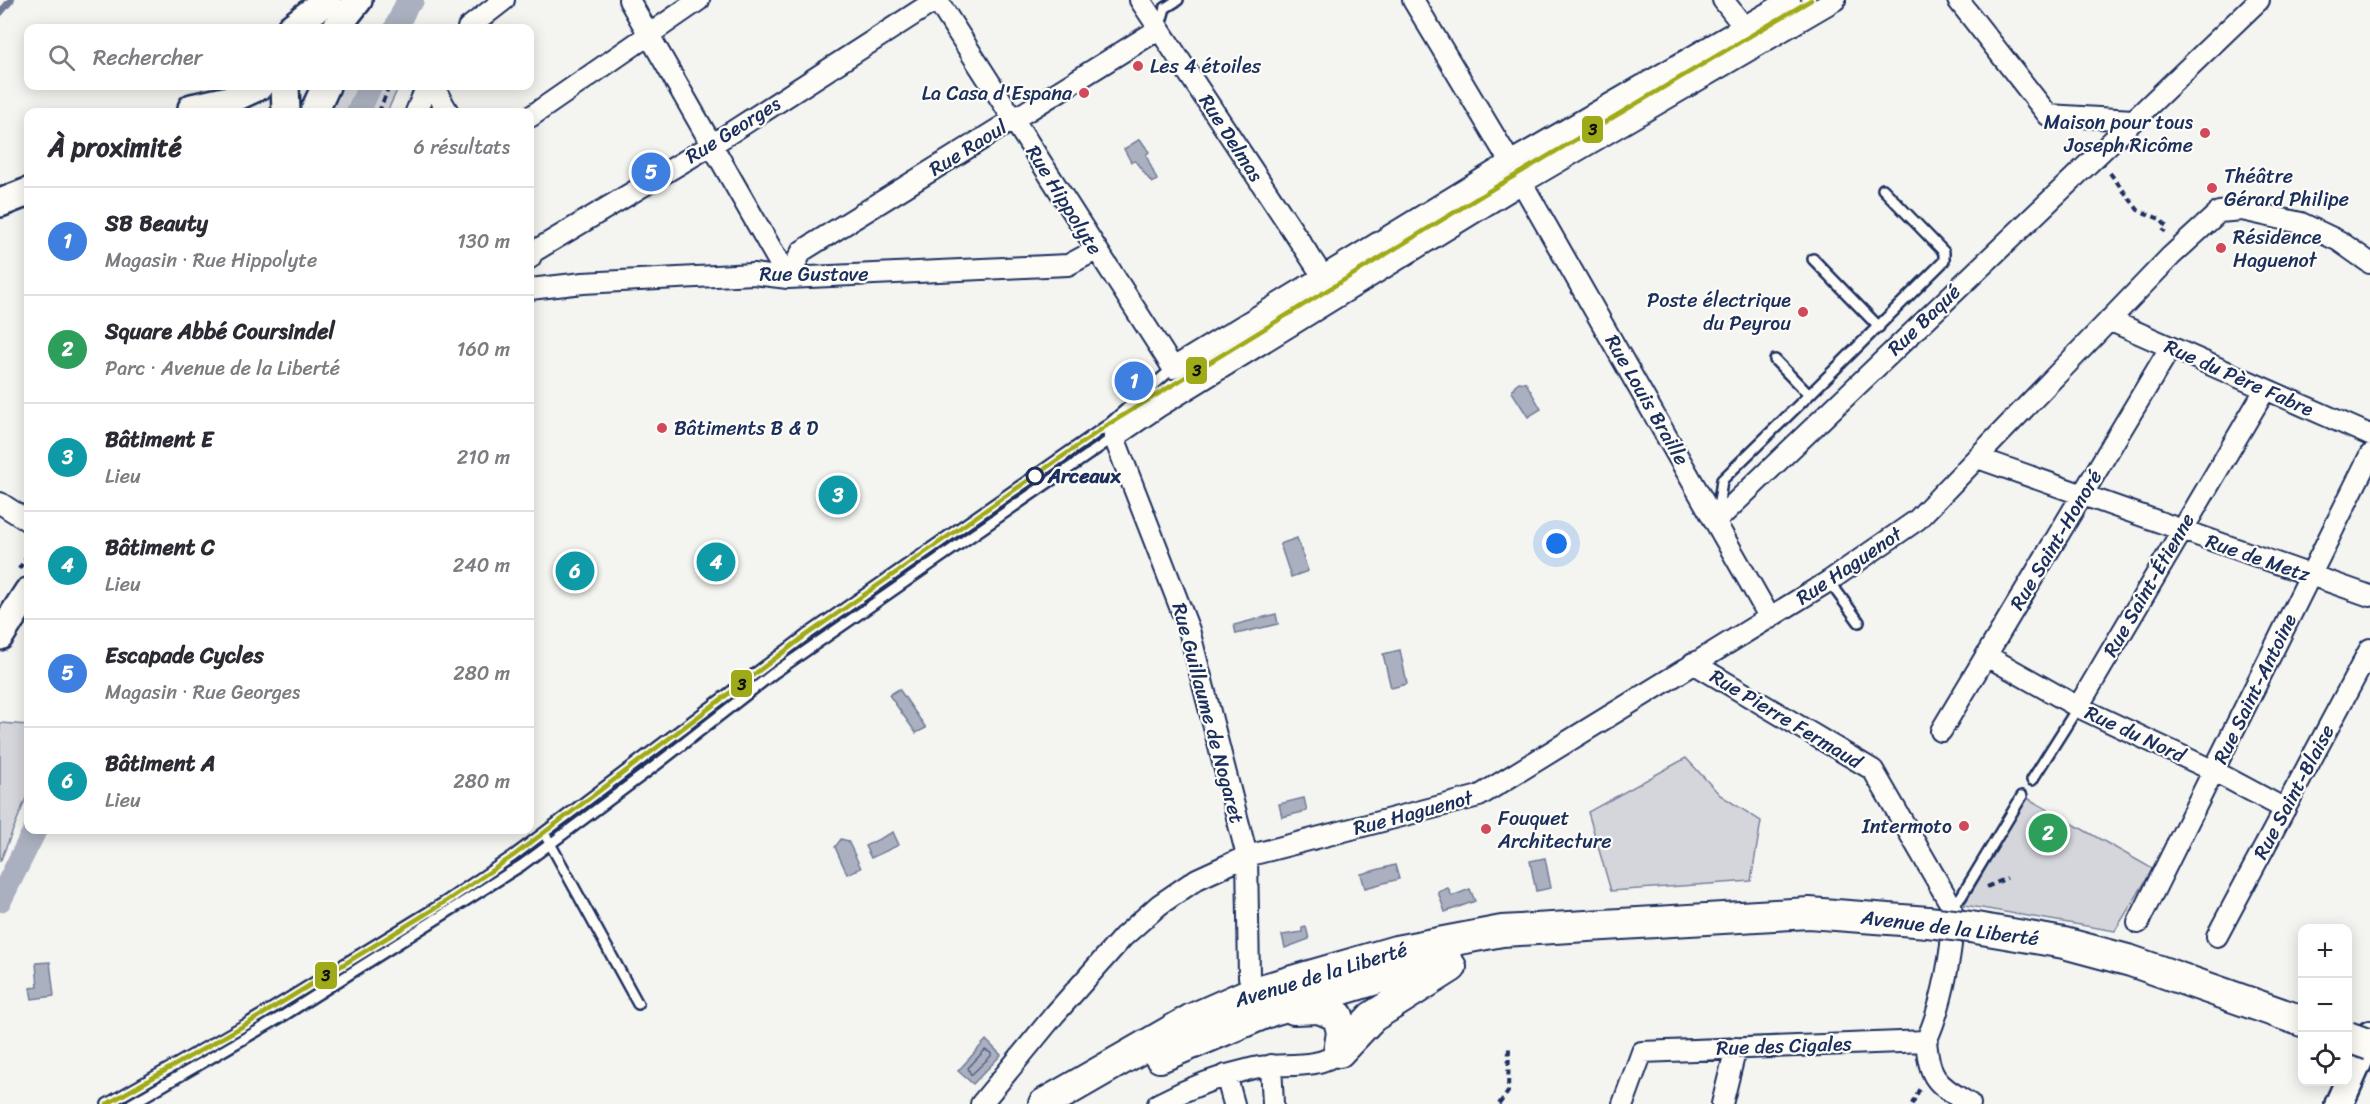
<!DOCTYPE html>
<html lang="fr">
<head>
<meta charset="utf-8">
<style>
  body { margin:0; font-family:Sriracha,sans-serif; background:#f7f7f7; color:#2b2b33 }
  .controls { position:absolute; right:18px; bottom:18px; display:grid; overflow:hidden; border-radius:12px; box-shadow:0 3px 15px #0003 }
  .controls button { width:54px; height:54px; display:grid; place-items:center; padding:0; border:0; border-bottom:2px solid #e1e1e2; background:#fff; color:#2b2b33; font:30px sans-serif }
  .you { position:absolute; left:1557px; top:544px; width:21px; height:21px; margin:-15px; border:4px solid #fff; border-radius:50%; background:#1a73e8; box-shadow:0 0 0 9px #1a73e833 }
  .badge { display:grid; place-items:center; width:39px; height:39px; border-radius:50%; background:#d1495b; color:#fff; font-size:20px; font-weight:700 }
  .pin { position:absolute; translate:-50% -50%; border:3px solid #fff; box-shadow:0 2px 6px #0006 }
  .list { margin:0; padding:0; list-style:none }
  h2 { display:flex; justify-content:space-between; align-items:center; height:78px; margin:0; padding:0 24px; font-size:26px }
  h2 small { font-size:20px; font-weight:400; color:#7c7c81 }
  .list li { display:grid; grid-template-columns:39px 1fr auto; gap:18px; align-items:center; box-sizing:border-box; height:108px; padding:0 24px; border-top:2px solid #e1e1e2 }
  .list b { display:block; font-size:22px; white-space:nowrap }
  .list p { margin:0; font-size:20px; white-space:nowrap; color:#7c7c81 }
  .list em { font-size:20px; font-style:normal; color:#7c7c81 }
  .icon { flex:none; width:33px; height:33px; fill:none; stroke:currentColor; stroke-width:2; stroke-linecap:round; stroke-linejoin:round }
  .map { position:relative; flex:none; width:2370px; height:1104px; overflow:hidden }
  .search { position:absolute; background:#fff; box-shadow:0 3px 15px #0003; left:24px; top:24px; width:510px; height:66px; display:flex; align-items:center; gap:15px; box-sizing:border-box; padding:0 21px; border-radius:12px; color:#7c7c81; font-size:22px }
  .panel { position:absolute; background:#fff; box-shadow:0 3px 15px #0003; left:24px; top:108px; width:510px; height:726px; border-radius:12px }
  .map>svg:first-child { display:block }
  .green { fill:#d4d6db; stroke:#78829c; stroke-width:1.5 }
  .water { fill:#aab0bf; stroke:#717c98; stroke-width:1.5 }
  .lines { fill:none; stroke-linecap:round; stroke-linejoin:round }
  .shore { stroke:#546385; stroke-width:1.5 }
  .stream { stroke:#717c98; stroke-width:7 }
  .canal { stroke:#aab0bf; stroke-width:24 }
  .lane-casing { stroke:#1b2f5e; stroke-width:14 }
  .street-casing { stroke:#1b2f5e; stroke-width:24 }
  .secondary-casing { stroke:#1b2f5e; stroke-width:32 }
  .primary-casing { stroke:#1b2f5e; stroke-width:34 }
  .path { stroke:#1b2f5e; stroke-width:4; stroke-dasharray:6 4.5; stroke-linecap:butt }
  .lane { stroke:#fdfcf7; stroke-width:9 }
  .street { stroke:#fdfcf7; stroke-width:20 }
  .secondary { stroke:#fdfcf7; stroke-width:27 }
  .primary { stroke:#fdfcf7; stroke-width:30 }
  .primary-bridge-casing { stroke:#1b2f5e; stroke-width:34; stroke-linecap:butt }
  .primary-bridge { stroke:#fdfcf7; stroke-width:30 }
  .tram-1-casing { stroke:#fdfcf7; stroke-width:9 }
  .tram-1 { stroke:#9faa18; stroke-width:4.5 }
  .poi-dot { fill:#d1495b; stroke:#fdfcf7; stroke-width:2 }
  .stop-dot { fill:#fdfcf7; stroke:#1b2f5e; stroke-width:3 }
  .labels { text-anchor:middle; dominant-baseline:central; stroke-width:4.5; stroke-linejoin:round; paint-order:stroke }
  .poi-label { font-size:20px; fill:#1b2f5e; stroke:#fdfcf7; text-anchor:start }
  .street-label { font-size:20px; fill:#1b2f5e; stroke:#fdfcf7 }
  .stop-label { font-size:20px; font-weight:bold; fill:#1b2f5e; stroke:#fdfcf7; text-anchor:start }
  .line-badge { stroke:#fdfcf7; stroke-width:2 }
  .pale-badge-label { font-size:16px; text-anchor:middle; font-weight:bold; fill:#111 }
</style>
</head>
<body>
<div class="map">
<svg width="2370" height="1104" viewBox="0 0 2370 1104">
  <rect width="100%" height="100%" fill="#f4f4f1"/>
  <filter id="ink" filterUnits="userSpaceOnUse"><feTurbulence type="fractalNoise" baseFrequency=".0167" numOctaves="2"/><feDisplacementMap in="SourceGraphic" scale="12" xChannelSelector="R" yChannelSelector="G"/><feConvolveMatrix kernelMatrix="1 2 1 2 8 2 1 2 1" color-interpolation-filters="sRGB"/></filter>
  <g filter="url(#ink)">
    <path class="green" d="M341 86H399L387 112H329Z
      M0 723 28 725V793L0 862Z
      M1686 758 1720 795 1761 821 1751 881 1611 891 1588 812Z
      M2027 798 2153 869 2115 931 1964 905Z"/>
    <path class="water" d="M1140 139 1149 152 1146 155 1157 180 1152 183 1135 161 1131 162 1124 149Z
      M1519 382 1526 383 1541 409 1528 417 1512 392 1515 385Z
      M1297 538 1308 571 1291 577 1280 544Z
      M1276 614 1278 624 1236 634 1234 625Z
      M1400 650 1407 684 1391 688 1383 654Z
      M899 689 926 728 916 733 889 695Z
      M1304 798 1307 811 1282 817 1279 804Z
      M893 832 899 845 871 858 865 846Z
      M841 839 848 841 861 868 847 874 835 847Z
      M1545 858 1551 888 1536 891 1530 861Z
      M1395 865 1399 879 1365 888 1361 874Z
      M1448 888 1452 896 1470 889 1475 901 1445 912 1438 892Z
      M1306 927 1309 939 1285 948 1282 935 1302 932V928Z
      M50 962 54 996 32 999 30 988 38 987 36 963Z
      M986 1040 1001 1055 973 1084 958 1071Z"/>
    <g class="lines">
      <path class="shore" d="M985 1050 991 1053V1056L971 1075 968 1068Z"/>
      <path class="stream" d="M0 13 11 0"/>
      <path class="canal" d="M396 28 407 4 412 0
        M358 112 370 86
        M0 900 35 830"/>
      <g class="lane-casing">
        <path id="lane" d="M1159 29 1165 8 1178 0
          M1813 259 1879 327
          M1775 360 1809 395 1944 261V252L1883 189
          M1717 517 1722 480 1809 395
          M1829 581 1859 622
          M2032 780 2078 707
          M547 838 638 1004
          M1951 905 1961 897 2022 796
          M107 1104 250 1022 445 902 513 856 805 636 1109 424 1173 368
          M131 1104 283 1016 522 865 655 766 774 673 1114 437"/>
      </g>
      <g class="street-casing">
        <path id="street" d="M629 0 788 278
          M937 0 1173 368 1510 162 1790 0
          M1140 0 1322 275
          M1413 0 1510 162
          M1723 0 1744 27
          M1958 0 2048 115 2133 120
          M468 28 504 0
          M433 86 448 112
          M416 112 427 86
          M530 117 699 0
          M1522 183 1770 618
          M530 258 533 252 713 144 936 0
          M788 278 802 251 1159 29
          M530 289 583 283 753 274 788 278 1068 265 1096 250
          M2109 320 2370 435
          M1978 458 2370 596
          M0 503 28 521
          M1716 521 2259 0
          M1987 656 2078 707 2214 771 2285 809
          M1693 663 1873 770 1951 905C1957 938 1941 1010 1926 1041
          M2078 707 2265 390
          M1941 731 2170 348
          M2138 923 2370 455
          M2217 936 2370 649
          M1249 977 1247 856 1189 630 1114 437 1158 407 1522 183 1835 0
          M1926 1041C1930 1081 1936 1083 1970 1104
          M1271 1065 1273 1104
          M1226 1075 1234 1104
          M981 1104 1055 1014 1123 937 1159 905 1197 879 1247 856 1479 796 1829 581 1917 520 2171 256 2219 212 2242 210 2301 223 2339 241 2370 263
          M1158 1104C1190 1087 1218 1076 1254 1068 1281 1062 1317 1071 1339 1052
          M1623 1104 1642 1052 1926 1041
          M1722 1104 1736 1048"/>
      </g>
      <g class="secondary-casing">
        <path id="secondary" d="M291 28 327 0
          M336 28 358 0
          M285 86 286 112
          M192 108 229 100 259 86
          M314 112 326 86
          M0 203 28 192
          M0 636 28 592
          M2339 1104 2370 1035"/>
      </g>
      <g class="primary-casing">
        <path id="primary" d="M1970 927 2064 943 2131 961 2302 1021
          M1294 1009 1319 1008 1338 1016 1342 1032 1339 1052
          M1339 1052 1372 1017 1451 967
          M1160 1057 1270 1011 1446 958
          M1044 1104 1192 1019 1251 993 1396 951 1502 931 1809 913 1928 922"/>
      </g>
      <path class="path" d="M379 112 389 86
        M2110 173 2138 210 2160 219 2167 227 2163 232
        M19 569 28 554
        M1987 887 2007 878
        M1499 1104 1508 1092 1509 1047
        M1912 1104 1920 1088"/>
      <use href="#lane" class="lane"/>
      <use href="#street" class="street"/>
      <use href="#secondary" class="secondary"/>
      <use href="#primary" class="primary"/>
      <g class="primary-bridge-casing">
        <path id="primary-bridge" d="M1928 922 1970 927
          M2348 1037 2370 1045"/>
      </g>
      <use href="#primary-bridge" class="primary-bridge"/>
      <g class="tram-1-casing">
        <path id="tram-1" d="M107 1104 250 1022 445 902 513 856 805 636 1109 424 1494 188 1811 0"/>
      </g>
      <use href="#tram-1" class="tram-1"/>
    </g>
  </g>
  <g class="poi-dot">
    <circle cx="1138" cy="66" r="6"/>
    <circle cx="1084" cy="93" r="6"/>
    <circle cx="2205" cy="133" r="6"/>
    <circle cx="2212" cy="188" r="6"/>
    <circle cx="2221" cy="248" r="6"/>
    <circle cx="1803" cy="312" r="6"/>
    <circle cx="662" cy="428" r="6"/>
    <circle cx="1964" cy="826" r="6"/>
    <circle cx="1486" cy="829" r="6"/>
  </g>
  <circle class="stop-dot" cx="1035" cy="476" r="8"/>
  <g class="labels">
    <g class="poi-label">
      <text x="1150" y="66">Les 4 étoiles</text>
      <text x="1072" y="93" text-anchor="end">La Casa d'Espana</text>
      <text x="2193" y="122" text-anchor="end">Maison pour tous<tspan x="2193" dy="23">Joseph Ricôme</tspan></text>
      <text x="2224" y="176">Théâtre<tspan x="2224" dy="23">Gérard Philipe</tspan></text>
      <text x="2233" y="237">Résidence<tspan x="2233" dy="23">Haguenot</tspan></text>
      <text x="1791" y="300" text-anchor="end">Poste électrique<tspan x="1791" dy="23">du Peyrou</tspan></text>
      <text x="674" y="428">Bâtiments B &amp; D</text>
      <text x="1498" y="818">Fouquet<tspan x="1498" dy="23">Architecture</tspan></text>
      <text x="1952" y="826" text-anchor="end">Intermoto</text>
    </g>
    <g class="street-label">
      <text transform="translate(733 130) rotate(-32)">Rue Georges</text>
      <text transform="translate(1231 138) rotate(57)">Rue Delmas</text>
      <text transform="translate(968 148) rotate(-32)">Rue Raoul</text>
      <text transform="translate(1064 200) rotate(58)">Rue Hippolyte</text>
      <text x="814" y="274">Rue Gustave</text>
      <text transform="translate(1924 320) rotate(-44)">Rue Baqué</text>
      <text transform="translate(2239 378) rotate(24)">Rue du Père Fabre</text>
      <text transform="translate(1647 400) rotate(60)">Rue Louis Braille</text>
      <text transform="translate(2056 540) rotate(-59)">Rue Saint-Honoré</text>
      <text transform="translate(2258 558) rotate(19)">Rue de Metz</text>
      <text transform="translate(1849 566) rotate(-34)">Rue Haguenot</text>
      <text transform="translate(2149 585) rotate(-60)">Rue Saint-Étienne</text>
      <text transform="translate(2255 689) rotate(-64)">Rue Saint-Antoine</text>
      <text transform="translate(1208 713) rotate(75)">Rue Guillaume de Nogaret</text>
      <text transform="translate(1786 719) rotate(31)">Rue Pierre Fermaud</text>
      <text transform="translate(2135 734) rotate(25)">Rue du Nord</text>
      <text transform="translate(2294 792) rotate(-62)">Rue Saint-Blaise</text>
      <text transform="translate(1413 813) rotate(-15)">Rue Haguenot</text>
      <text transform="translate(1950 928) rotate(7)">Avenue de la Liberté</text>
      <text transform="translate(1321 975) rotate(-17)">Avenue de la Liberté</text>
      <text transform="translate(1784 1046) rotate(-2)">Rue des Cigales</text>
    </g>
    <g class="stop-label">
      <text x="1048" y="476">Arceaux</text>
    </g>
  </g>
  <g class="line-badge">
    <rect x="1581" y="115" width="23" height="29" rx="6" fill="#9faa18"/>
    <rect x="1185" y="356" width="23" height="29" rx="6" fill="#9faa18"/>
    <rect x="730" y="669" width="23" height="29" rx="6" fill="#9faa18"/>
    <rect x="314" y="961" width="24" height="29" rx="6" fill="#9faa18"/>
  </g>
  <g class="pale-badge-label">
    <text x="1593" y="135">3</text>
    <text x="1197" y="376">3</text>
    <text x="742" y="690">3</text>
    <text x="326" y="981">3</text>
  </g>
</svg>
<div class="controls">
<button>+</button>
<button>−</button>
<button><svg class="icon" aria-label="locate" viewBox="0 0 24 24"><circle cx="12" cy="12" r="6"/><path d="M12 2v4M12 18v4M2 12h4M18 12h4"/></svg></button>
</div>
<div class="you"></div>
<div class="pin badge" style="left:1134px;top:381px;background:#3f7fe0">1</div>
<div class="pin badge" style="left:2048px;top:833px;background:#2e9e5b">2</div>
<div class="pin badge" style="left:838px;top:495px;background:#0f9aa8">3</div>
<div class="pin badge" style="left:716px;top:562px;background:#0f9aa8">4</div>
<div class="pin badge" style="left:651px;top:172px;background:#3f7fe0">5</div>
<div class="pin badge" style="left:575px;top:571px;background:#0f9aa8">6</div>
<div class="search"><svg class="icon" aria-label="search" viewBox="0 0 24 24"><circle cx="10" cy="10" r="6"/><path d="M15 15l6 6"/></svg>Rechercher</div>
<section class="panel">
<h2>À proximité<small>6 résultats</small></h2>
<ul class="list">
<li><span class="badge" style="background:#3f7fe0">1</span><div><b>SB Beauty</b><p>Magasin · Rue Hippolyte</p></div><em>130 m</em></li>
<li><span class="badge" style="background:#2e9e5b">2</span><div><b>Square Abbé Coursindel</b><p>Parc · Avenue de la Liberté</p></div><em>160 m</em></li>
<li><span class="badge" style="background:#0f9aa8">3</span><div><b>Bâtiment E</b><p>Lieu</p></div><em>210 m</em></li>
<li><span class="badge" style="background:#0f9aa8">4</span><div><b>Bâtiment C</b><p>Lieu</p></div><em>240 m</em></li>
<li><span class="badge" style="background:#3f7fe0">5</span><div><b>Escapade Cycles</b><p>Magasin · Rue Georges</p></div><em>280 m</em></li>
<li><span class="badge" style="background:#0f9aa8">6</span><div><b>Bâtiment A</b><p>Lieu</p></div><em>280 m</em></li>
</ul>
</section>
</div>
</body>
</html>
